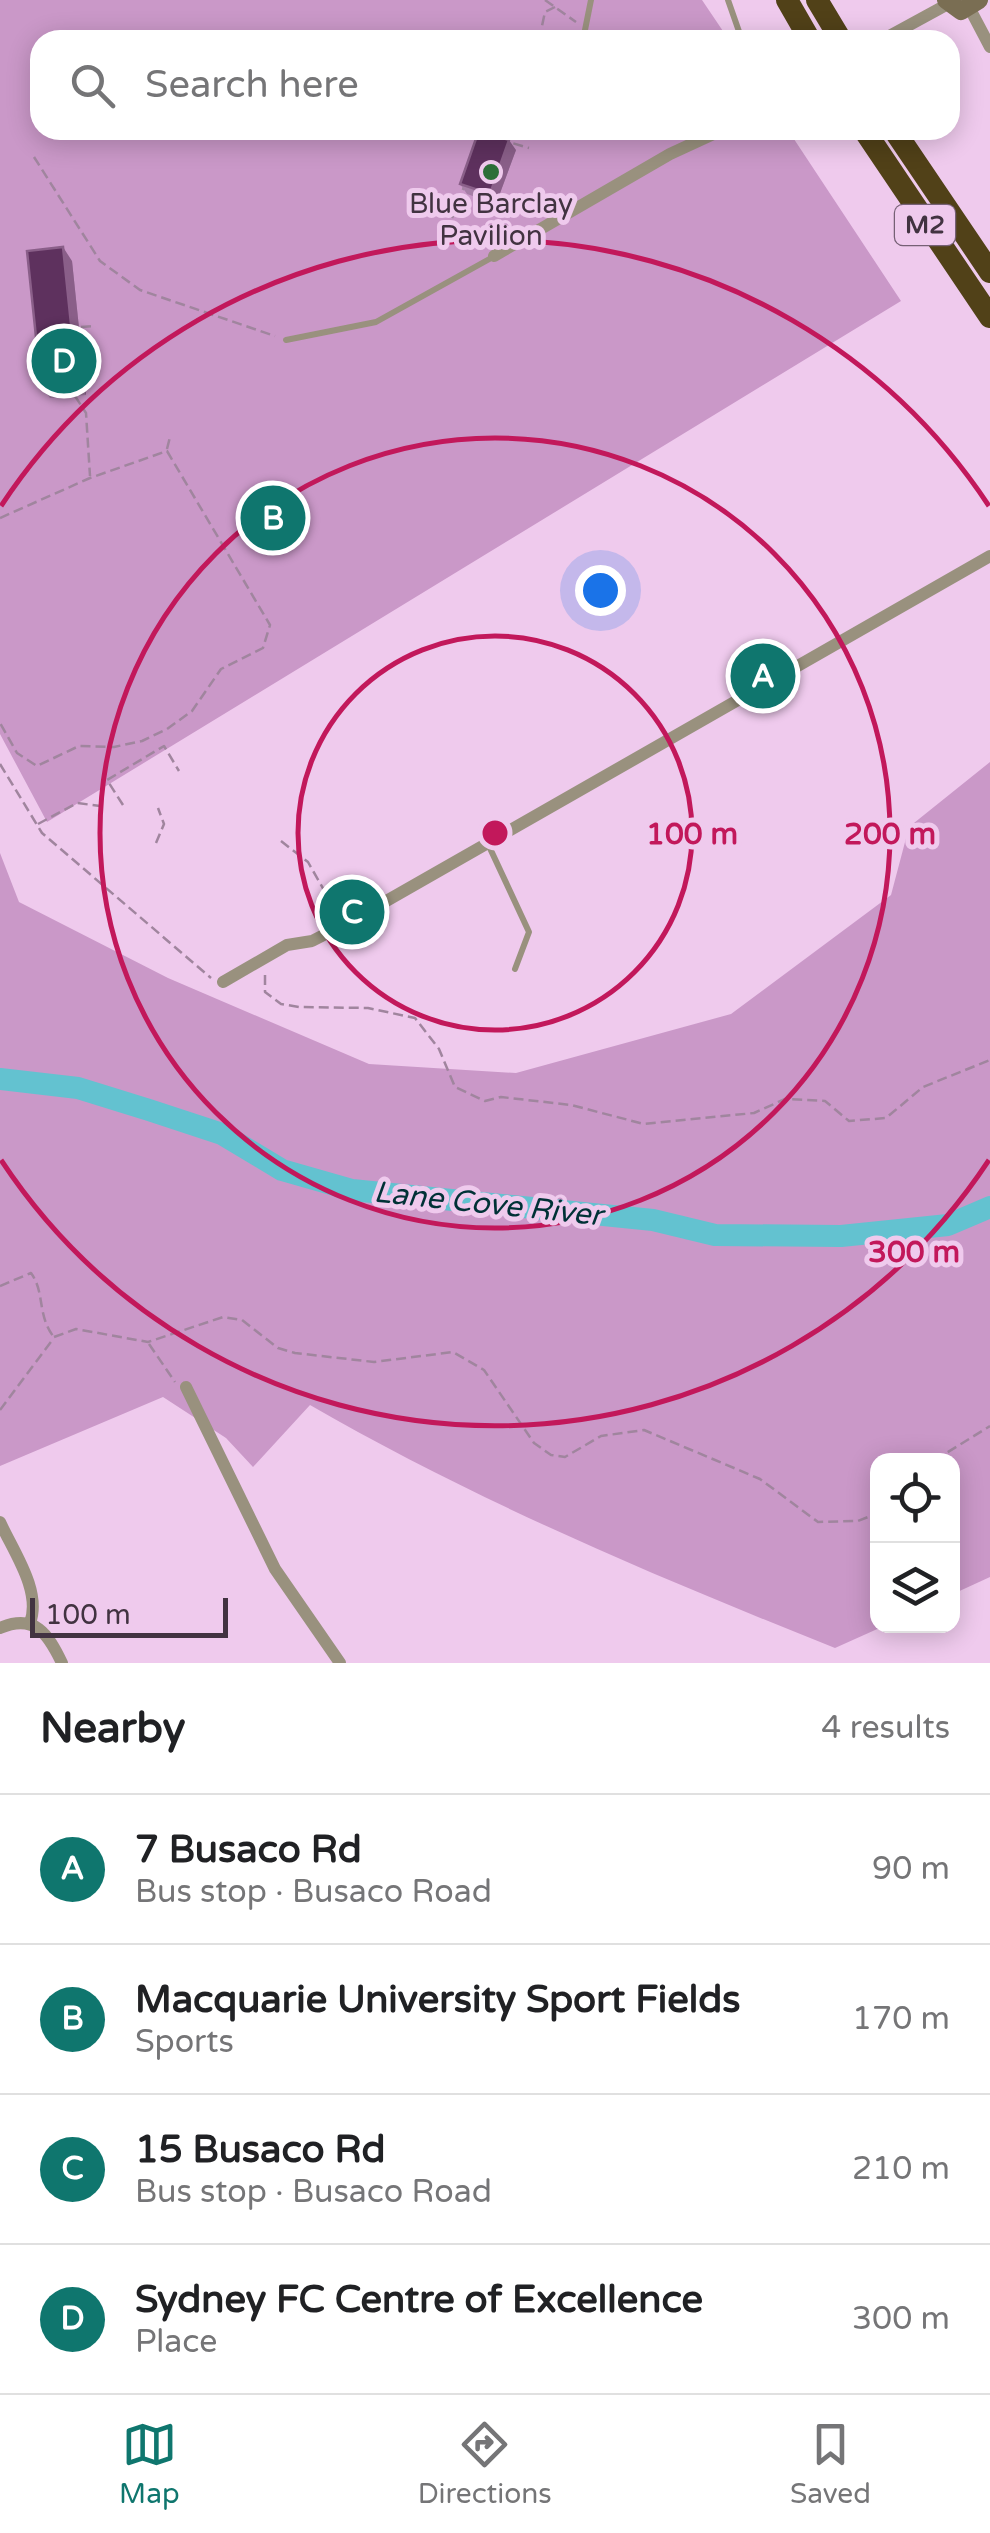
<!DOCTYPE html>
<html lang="en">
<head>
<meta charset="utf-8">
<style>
  body { margin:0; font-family:"Varela Round",sans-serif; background:#f2f2f2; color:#202124 }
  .controls { position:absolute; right:30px; bottom:30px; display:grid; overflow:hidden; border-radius:20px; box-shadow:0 5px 25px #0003 }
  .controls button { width:90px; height:90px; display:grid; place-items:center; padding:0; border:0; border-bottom:2px solid #e0e0e0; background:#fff; color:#202124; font:50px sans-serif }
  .scale { position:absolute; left:30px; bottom:25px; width:198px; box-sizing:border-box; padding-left:10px; border:5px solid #423341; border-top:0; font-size:28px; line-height:35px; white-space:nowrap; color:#423341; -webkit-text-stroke:8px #efcaed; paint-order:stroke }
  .you { position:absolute; left:600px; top:590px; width:35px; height:35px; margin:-25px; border:8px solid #fff; border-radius:50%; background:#1a73e8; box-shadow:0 0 0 15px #1a73e833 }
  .badge { display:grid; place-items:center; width:65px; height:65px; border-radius:50%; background:#0f766e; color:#fff; font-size:32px; font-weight:700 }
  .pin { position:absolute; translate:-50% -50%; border:5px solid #fff; box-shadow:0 2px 10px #0006 }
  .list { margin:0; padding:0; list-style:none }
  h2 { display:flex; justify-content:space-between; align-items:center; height:130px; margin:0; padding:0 40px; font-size:42px }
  h2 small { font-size:32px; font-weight:400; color:#757577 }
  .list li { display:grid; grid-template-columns:65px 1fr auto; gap:30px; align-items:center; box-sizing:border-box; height:150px; padding:0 40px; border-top:2px solid #e0e0e0 }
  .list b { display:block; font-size:38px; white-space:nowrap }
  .list p { margin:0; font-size:32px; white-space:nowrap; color:#757577 }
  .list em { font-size:32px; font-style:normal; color:#757577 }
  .icon { flex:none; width:55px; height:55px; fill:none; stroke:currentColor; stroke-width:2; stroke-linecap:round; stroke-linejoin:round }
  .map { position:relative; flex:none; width:990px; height:1663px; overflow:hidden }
  .search { position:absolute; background:#fff; box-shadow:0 5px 25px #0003; left:30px; right:30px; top:30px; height:110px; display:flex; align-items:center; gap:25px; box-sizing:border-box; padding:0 35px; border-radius:30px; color:#757577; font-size:38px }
  .sheet { height:730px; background:#fff }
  nav { display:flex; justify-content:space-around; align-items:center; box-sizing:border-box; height:140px; border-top:2px solid #e0e0e0; background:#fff; font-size:28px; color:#757577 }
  nav a { display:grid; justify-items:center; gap:5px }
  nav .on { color:#0f766e }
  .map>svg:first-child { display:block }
  .green { fill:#ca98c8 }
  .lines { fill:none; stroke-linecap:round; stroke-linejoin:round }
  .river { stroke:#63c2d0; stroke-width:22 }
  .path { stroke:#a0859e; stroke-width:2.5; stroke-dasharray:10 5; stroke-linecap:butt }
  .lane { stroke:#99917e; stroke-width:6 }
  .street { stroke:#99917e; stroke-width:12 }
  .secondary { stroke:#7a6e53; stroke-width:18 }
  .highway { stroke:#514118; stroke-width:22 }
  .wall { fill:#a67ea6 }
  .shaded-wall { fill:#8a5f89 }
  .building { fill:#5e315e; stroke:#8a5f89; stroke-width:2.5 }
  .ring { fill:none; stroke:#c2185b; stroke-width:5 }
  .poi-dot { fill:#2c6e38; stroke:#efcaed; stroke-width:4 }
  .labels { text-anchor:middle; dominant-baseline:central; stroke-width:10; stroke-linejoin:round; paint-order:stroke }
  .shield { fill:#efcaed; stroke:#766075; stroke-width:2.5 }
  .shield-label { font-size:25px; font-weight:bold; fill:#423341 }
  .poi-label { font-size:28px; fill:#423341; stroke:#efcaed }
  .water-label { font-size:30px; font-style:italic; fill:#003136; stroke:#efcaed }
  .centre { fill:#c2185b; stroke:#efcaed; stroke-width:5 }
  .ring-label { font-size:30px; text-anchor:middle; font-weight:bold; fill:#c2185b; stroke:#efcaed; stroke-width:10; stroke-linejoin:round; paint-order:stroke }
</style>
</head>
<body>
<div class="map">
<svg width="990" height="1663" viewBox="0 0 990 1663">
  <rect width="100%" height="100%" fill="#efcaed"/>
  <path class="green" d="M0 0H702L729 40H40V130H788L901 301 47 822 0 734Z
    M990 762V1577L953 1594 952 1460H878V1626H884L835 1648C655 1576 478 1502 310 1405L253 1467 226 1438 163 1397 0 1466V853L19 902 168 978 369 1064 516 1073 731 1014 891 895 909 827Z"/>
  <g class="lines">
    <path class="river" d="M0 1079 78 1088 149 1110 222 1134 282 1170 352 1190 653 1220 715 1235 841 1236 948 1225 990 1207"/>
    <path class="path" d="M545 0 576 22
      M539 40 545 12 555 7
      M516 130 512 143 529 148
      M34 157 100 261 140 290 275 336
      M452 218 464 187
      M81 327 94 326
      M75 396 86 413 90 476
      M167 449 170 437
      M0 518 90 478 167 451 270 625 263 648 221 669 192 711 167 729 142 741 114 747 79 746 37 766 17 753 0 723
      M0 764 42 833 211 978
      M123 805 107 780 164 746 179 771
      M38 824 77 803 100 806 103 801
      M281 841 308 862 337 913
      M156 843 164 824 158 808
      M265 975V992L281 1004 299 1007 368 1008 415 1018 439 1049 455 1087 485 1101 501 1097 571 1105 644 1124 754 1113 785 1099 825 1101 849 1121 886 1118 923 1087 990 1060
      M0 1286 31 1273C45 1292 37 1314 53 1336
      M54 1337 76 1329 148 1342 223 1317 242 1320 278 1348 295 1353 374 1362 453 1352 484 1370 534 1443 551 1455 565 1457 601 1436 644 1430 760 1479 818 1522 858 1521 878 1513
      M149 1344 175 1382
      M0 1410 53 1339
      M935 1460 990 1426"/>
    <path class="lane" d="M728 0 742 40
      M585 30 591 0
      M286 340 376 322 493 257
      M488 844 529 932 515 969"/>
    <path class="street" d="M970 9 990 47
      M882 40 948 4
      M494 256 670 154 722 130
      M223 982 287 945 312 941 353 920 990 556
      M186 1387 275 1569 340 1663
      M0 1522C13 1551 42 1591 30 1623
      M0 1628C35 1613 48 1634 62 1663"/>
    <path class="secondary" d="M946 0 961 11 979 0"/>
    <path class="highway" d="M787 0 810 40
      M817 0 841 40
      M864 130 990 317
      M894 130 990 272"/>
  </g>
  <path class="wall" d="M516 150 496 204 467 194 460 184Z
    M72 261 86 395 50 398 41 385Z"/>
  <path class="shaded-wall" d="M509 140 516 150 496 204 490 194Z
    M63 247 72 261 86 395 77 382Z"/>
  <path class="building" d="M479 130 509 140 490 194 460 184Z
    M63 247 77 382 41 385 27 251Z"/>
  <g class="ring">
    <circle cx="495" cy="833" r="197"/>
    <circle cx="495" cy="833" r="395"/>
    <path d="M989 1160A592 592 0 0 1 1 1160M1 506A592 592 0 0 1 989 506"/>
  </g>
  <circle class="poi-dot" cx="491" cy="172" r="10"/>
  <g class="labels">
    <rect class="shield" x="895" y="205" width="60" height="40" rx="8"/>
    <g class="shield-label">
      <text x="925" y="225">M2</text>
    </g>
    <g class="poi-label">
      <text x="491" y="204">Blue Barclay<tspan x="491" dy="32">Pavilion</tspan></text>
    </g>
    <g class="water-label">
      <text transform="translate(488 1204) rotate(6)">Lane Cove River</text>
    </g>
  </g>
  <circle cx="495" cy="833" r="15" class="centre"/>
  <g class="ring-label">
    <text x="692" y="844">100 m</text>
    <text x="890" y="844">200 m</text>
    <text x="914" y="1262">300 m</text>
  </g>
</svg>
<div class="controls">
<button><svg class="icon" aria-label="locate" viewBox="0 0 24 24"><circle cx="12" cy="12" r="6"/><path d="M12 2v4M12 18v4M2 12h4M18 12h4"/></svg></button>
<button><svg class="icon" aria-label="layers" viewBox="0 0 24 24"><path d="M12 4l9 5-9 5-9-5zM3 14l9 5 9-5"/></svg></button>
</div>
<div class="scale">100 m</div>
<div class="you"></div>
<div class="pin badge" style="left:763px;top:676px">A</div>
<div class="pin badge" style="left:273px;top:518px">B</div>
<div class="pin badge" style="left:352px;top:912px">C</div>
<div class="pin badge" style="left:64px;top:361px">D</div>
<div class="search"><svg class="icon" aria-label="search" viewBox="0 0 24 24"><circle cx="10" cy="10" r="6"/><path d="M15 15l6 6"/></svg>Search here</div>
</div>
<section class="sheet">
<h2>Nearby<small>4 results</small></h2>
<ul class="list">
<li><span class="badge">A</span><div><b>7 Busaco Rd</b><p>Bus stop · Busaco Road</p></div><em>90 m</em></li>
<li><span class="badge">B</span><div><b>Macquarie University Sport Fields</b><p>Sports</p></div><em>170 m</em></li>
<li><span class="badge">C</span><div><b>15 Busaco Rd</b><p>Bus stop · Busaco Road</p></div><em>210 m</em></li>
<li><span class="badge">D</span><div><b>Sydney FC Centre of Excellence</b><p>Place</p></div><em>300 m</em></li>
</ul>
</section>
<nav>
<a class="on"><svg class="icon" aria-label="map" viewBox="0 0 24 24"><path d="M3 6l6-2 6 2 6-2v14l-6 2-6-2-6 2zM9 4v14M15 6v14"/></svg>Map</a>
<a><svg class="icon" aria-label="directions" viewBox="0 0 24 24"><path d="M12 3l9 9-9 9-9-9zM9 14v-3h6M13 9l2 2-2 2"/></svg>Directions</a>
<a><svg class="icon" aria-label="saved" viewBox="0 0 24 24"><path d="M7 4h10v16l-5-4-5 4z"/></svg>Saved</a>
</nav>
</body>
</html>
